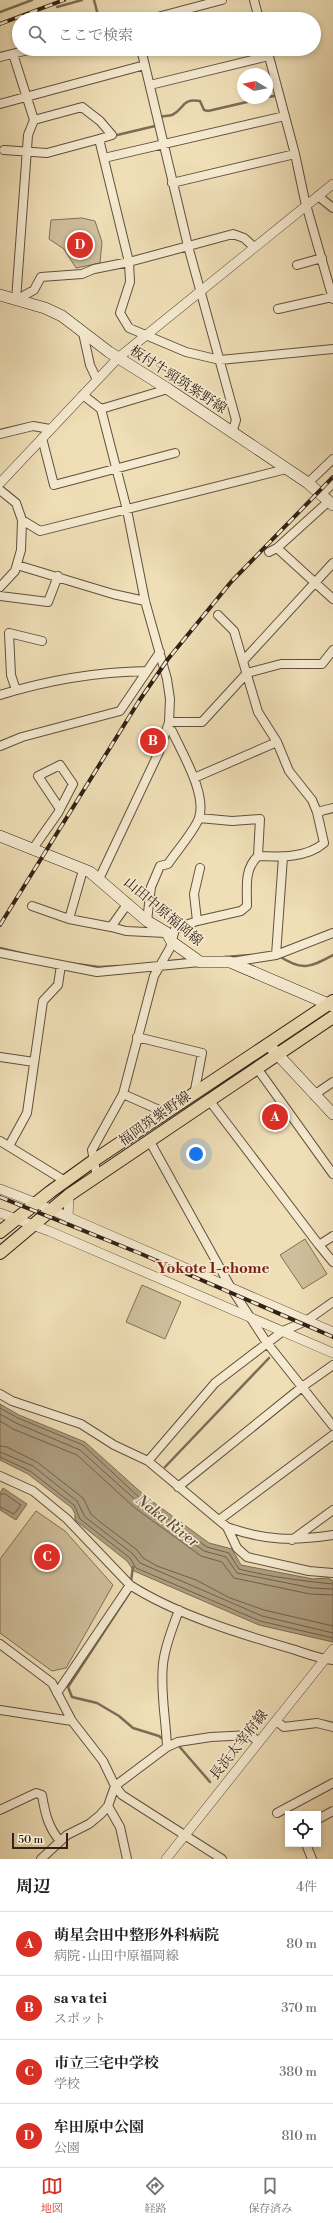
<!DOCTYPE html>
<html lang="ja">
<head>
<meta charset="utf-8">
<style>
  body { margin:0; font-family:"Libre Bodoni","Noto Serif JP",serif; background:#f2f2f2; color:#202124 }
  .controls { position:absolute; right:12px; bottom:12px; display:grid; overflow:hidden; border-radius:0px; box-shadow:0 2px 6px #0003 }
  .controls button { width:36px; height:36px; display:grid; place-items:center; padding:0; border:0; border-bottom:1px solid #e0e0e0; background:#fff; color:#202124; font:20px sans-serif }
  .compass { position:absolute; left:237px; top:68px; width:36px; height:36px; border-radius:50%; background:#fff; box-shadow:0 2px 6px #0003; rotate:280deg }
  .scale { position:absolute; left:12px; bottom:10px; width:56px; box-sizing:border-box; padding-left:4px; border:2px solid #312116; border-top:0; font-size:11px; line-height:14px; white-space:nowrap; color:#312116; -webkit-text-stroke:3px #f5ead0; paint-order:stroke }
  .you { position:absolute; left:196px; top:1154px; width:14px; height:14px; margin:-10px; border:3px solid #fff; border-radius:50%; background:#1a73e8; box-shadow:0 0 0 6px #1a73e833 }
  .badge { display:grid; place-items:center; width:26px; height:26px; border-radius:50%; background:#d93025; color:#fff; font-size:13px; font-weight:700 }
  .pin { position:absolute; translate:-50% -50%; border:2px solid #fff; box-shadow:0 1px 4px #0006 }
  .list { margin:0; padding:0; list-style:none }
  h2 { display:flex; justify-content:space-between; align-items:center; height:52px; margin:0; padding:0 16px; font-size:17px }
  h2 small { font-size:13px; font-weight:400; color:#757577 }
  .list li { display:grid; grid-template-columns:26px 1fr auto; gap:12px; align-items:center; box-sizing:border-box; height:64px; padding:0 16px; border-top:1px solid #e0e0e0 }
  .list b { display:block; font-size:15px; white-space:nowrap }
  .list p { margin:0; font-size:13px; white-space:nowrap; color:#757577 }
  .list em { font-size:13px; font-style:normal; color:#757577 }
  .icon { flex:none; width:22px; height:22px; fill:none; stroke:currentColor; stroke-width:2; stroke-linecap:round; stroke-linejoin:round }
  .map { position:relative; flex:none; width:333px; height:1859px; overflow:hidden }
  .search { position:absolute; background:#fff; box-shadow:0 2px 6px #0003; left:12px; right:12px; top:12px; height:44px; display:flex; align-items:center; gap:10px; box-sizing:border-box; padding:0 14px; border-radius:22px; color:#757577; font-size:15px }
  .sheet { height:308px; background:#fff }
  nav { display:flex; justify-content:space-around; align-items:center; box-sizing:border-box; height:56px; border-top:1px solid #e0e0e0; background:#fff; font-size:11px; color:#757577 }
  nav a { display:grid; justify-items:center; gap:2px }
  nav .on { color:#d93025 }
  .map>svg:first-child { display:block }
  .green { fill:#cfbe9b; stroke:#807058 }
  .water { fill:#ae9e80; stroke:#7c6c56 }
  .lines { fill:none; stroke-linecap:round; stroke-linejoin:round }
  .shore { stroke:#70604b; stroke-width:1 }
  .stream { stroke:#7c6c56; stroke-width:2.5 }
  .minor-casing { stroke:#60503e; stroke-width:10 }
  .tertiary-casing { stroke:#60503e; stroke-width:10 }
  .secondary-casing { stroke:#312116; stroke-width:12 }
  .primary-casing { stroke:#312116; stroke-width:14 }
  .minor { stroke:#f5ead0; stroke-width:8 }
  .tertiary { stroke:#f5ead0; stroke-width:9 }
  .secondary { stroke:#f5ead0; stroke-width:11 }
  .primary { stroke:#efdeb6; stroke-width:12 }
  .rail-casing { stroke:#312116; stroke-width:4 }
  .rail { stroke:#f5ead0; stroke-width:2.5; stroke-dasharray:8; stroke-linecap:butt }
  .labels { text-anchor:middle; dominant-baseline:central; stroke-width:3.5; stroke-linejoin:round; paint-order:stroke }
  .street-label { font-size:14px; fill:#312116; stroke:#f5ead0 }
  .neighbourhood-label { font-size:15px; font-weight:bold; fill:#7a1f14; stroke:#f5ead0 }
  .water-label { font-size:15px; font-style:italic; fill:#5d4d3b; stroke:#f5ead0 }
</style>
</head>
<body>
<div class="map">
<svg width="333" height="1859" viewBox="0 0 333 1859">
  <rect width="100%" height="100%" fill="#efdeb6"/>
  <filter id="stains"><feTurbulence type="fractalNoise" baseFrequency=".005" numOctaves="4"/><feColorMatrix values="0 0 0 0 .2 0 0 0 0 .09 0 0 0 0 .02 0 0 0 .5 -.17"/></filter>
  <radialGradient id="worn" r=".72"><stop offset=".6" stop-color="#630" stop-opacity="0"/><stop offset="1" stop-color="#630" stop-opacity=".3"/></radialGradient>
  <path class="green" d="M82 218 95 221 102 242 100 263 76 268 64 249 49 239 51 220Z
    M305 1239 327 1274 303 1289 280 1255Z
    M142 1285 181 1302 165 1339 126 1322Z
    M36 1511 65 1531 113 1585 66 1668 52 1671 0 1633V1559Z"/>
  <path class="water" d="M0 1404 19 1415 85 1442 145 1496 209 1543 232 1549 241 1565 313 1579 328 1578 333 1581V1642L259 1625 134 1571 127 1561 75 1520V1514L72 1508 28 1474 0 1460Z
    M3 1488 27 1504 16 1520 0 1510V1493Z"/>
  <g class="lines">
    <path class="shore" d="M0 1408 18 1418 83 1445 142 1500 207 1547 229 1553 239 1569C270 1577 303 1581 333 1584
      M0 1414 16 1423 80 1450 139 1503 204 1551 226 1557 237 1573 312 1588 333 1589
      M0 1421 13 1429 77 1455 135 1508 201 1556 222 1562 234 1578 310 1594 333 1595
      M0 1446 7 1447 37 1462 83 1498 91 1514 99 1521 137 1550 143 1558 157 1566 196 1580 230 1598 264 1610 333 1626
      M0 1452 33 1466 77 1501 85 1517 133 1554 140 1563 262 1616 333 1633
      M0 1457 30 1471 74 1505 80 1519 130 1558 136 1568 260 1621 333 1638
      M0 1494H5L21 1505 14 1514 0 1507"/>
    <path class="stream" d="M94 0 99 19
      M57 7 82 0
      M0 12 32 0
      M267 97 274 96
      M159 117C163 116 168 116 172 115 185 109 181 98 200 101L204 110 208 111 264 98
      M113 136 155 126
      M0 948 29 955
      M279 956C302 971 309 968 333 955
      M224 957 251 955
      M164 962 189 959
      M69 963 99 967 118 966
      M165 1467 269 1358
      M131 1581 133 1567
      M130 1592 68 1687 72 1697 97 1703 119 1716 133 1728 159 1736 164 1740
      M178 1745 210 1782"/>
    <g class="minor-casing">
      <path id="minor" d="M254 0 259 19
        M150 19 222 0
        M141 49 188 246 236 420 232 433
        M267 49 295 154 305 201 333 299
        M13 54 34 120 28 135 16 300 34 290 41 277 82 274 94 269 129 262 233 234 244 238 254 247
        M0 57 32 49
        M150 85 269 56
        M0 104 145 65
        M34 120 82 107 100 121 112 135 99 139 129 262 130 282 120 313 129 328 186 352 220 360 333 349
        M4 150 47 153 99 139
        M104 158 285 116
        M172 183 295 154
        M318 196 333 208
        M297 265 322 258
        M278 309 332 297
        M83 333 90 365 97 380
        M83 395 101 409 127 510 145 601 167 679 170 699 169 722 159 752 99 879
        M101 409 168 389
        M0 434 33 426 50 429
        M42 438 54 485 175 453
        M308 483 333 459
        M0 490 16 503 22 520 21 550 15 571 0 587
        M321 495 333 483
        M22 520 40 531 286 469
        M277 548 333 599
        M269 552 277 548 329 501
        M17 565 113 594 145 601
        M0 596 48 602 58 576
        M243 661 333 563
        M16 690 11 675 9 633 42 641
        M0 695C48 680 97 672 147 671
        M169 722H202L247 673 281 664H322L333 650
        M0 746 22 737 120 711 160 652
        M194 778 277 742
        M317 812 333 808
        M199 818 232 821 260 819 258 856
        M32 850 58 813 73 784 60 765 38 776 60 809
        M32 906 69 919 111 927 128 903
        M69 919 83 870
        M147 921 151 887 160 866 168 864C176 852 195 830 199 818 207 794 182 753 172 731L167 728
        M197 921 194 894 200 868
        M111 927 126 931 166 933
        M0 953 97 972 200 962
        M276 955 283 857
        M231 962 276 955 333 933
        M137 1037 202 1053 194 1095
        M0 1057 34 1062
        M257 1068 333 1174
        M123 1094 166 1113
        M314 1095 333 1082
        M209 1100 319 1245 333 1236
        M149 1140 231 1288 267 1343 333 1426
        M0 1141 65 1181
        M9 1146 27 1113 43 1001 58 985 61 965
        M97 1177 92 1150 123 1094 154 976 170 948 175 929 197 921 241 911 247 906C247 887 244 869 258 856 280 857 307 858 324 843L317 812 312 800 289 771 277 742 258 712 234 631 218 615
        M319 1245 333 1262
        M0 1394 12 1401 81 1424 114 1445 148 1461 227 1527 237 1548 247 1557 309 1571 333 1573
        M148 1461 215 1383 283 1331 306 1321 333 1302
        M0 1476 33 1491 67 1519 130 1585C175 1614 240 1634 292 1649 305 1653 319 1659 333 1660
        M178 1487 302 1387 333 1365
        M219 1520 333 1435
        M227 1527C266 1541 293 1541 333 1535
        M292 1540 333 1510
        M0 1644 52 1683 72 1721 103 1761 115 1786 122 1795 222 1859
        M57 1693 130 1585
        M0 1710 72 1721
        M276 1721 284 1727 317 1723 333 1727
        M167 1747C166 1719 160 1691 163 1664 165 1645 173 1627 179 1610
        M108 1806 120 1827 127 1859
        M0 1810 36 1793 42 1795C45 1813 48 1827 60 1841
        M277 1813 333 1783
        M318 1819 333 1811
        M306 1844 312 1859
        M41 1859 67 1835 89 1824 100 1815 108 1806 115 1786 167 1747 178 1742 211 1737 250 1735 259 1742"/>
    </g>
    <g class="tertiary-casing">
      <path id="tertiary" d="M0 483 118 358 333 184
        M0 1189 36 1203 333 1332
        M0 1213 49 1231 333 1353
        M68 1218 69 1195
        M166 1859 333 1649"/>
    </g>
    <g class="secondary-casing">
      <path id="secondary" d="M0 295 45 308 62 316 109 352 168 389 308 483 333 505
        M0 836 90 872 147 921 167 933 172 942 200 962H230L333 1006
        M268 1044 333 1114"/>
    </g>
    <g class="primary-casing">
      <path id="primary" d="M0 1232 50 1192 93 1161 333 1001
        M0 1253 69 1195 333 1017"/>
    </g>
    <use href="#minor" class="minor"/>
    <use href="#tertiary" class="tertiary"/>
    <use href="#secondary" class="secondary"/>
    <use href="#primary" class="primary"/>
    <g class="rail-casing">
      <path id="rail" d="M0 24 64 0
        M0 925 139 701 168 659 231 582 333 477
        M0 1197 139 1253 333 1337"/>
    </g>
    <use href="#rail" class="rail"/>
  </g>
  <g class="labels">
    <g class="street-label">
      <text transform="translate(178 380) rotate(33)">板付牛頸筑紫野線</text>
      <text transform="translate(163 912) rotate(40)">山田中原福岡線</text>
      <text transform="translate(155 1119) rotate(-35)">福岡筑紫野線</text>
      <text transform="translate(239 1745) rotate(-52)">長浜太宰府線</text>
    </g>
    <g class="neighbourhood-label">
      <text x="213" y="1268">Yokote 1-chome</text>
    </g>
    <g class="water-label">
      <text transform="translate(167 1521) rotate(38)">Naka River</text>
    </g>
  </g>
  <rect width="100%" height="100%" filter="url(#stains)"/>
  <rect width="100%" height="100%" fill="url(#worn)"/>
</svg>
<div class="controls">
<button><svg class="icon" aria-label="locate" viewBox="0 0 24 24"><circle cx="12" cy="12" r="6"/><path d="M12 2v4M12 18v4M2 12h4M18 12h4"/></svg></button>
</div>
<svg class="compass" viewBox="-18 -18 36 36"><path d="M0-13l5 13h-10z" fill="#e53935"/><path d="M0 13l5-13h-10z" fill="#757577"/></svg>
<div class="scale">50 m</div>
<div class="you"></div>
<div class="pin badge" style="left:275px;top:1117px">A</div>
<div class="pin badge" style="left:153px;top:741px">B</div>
<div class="pin badge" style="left:47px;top:1557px">C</div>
<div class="pin badge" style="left:80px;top:245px">D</div>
<div class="search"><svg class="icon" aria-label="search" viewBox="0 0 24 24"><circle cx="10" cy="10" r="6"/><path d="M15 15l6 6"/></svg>ここで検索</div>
</div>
<section class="sheet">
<h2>周辺<small>4件</small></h2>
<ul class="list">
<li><span class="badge">A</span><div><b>萌星会田中整形外科病院</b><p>病院 · 山田中原福岡線</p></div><em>80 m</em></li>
<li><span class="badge">B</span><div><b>sa va tei</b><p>スポット</p></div><em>370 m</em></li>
<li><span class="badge">C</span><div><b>市立三宅中学校</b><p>学校</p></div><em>380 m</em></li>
<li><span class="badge">D</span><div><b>牟田原中公園</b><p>公園</p></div><em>810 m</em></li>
</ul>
</section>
<nav>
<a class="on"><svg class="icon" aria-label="map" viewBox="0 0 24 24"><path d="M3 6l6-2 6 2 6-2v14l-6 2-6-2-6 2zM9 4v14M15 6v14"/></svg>地図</a>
<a><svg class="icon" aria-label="directions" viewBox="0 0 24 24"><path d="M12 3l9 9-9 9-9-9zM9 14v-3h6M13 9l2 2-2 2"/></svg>経路</a>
<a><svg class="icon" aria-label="saved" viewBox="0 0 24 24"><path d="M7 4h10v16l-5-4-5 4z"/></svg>保存済み</a>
</nav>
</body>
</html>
